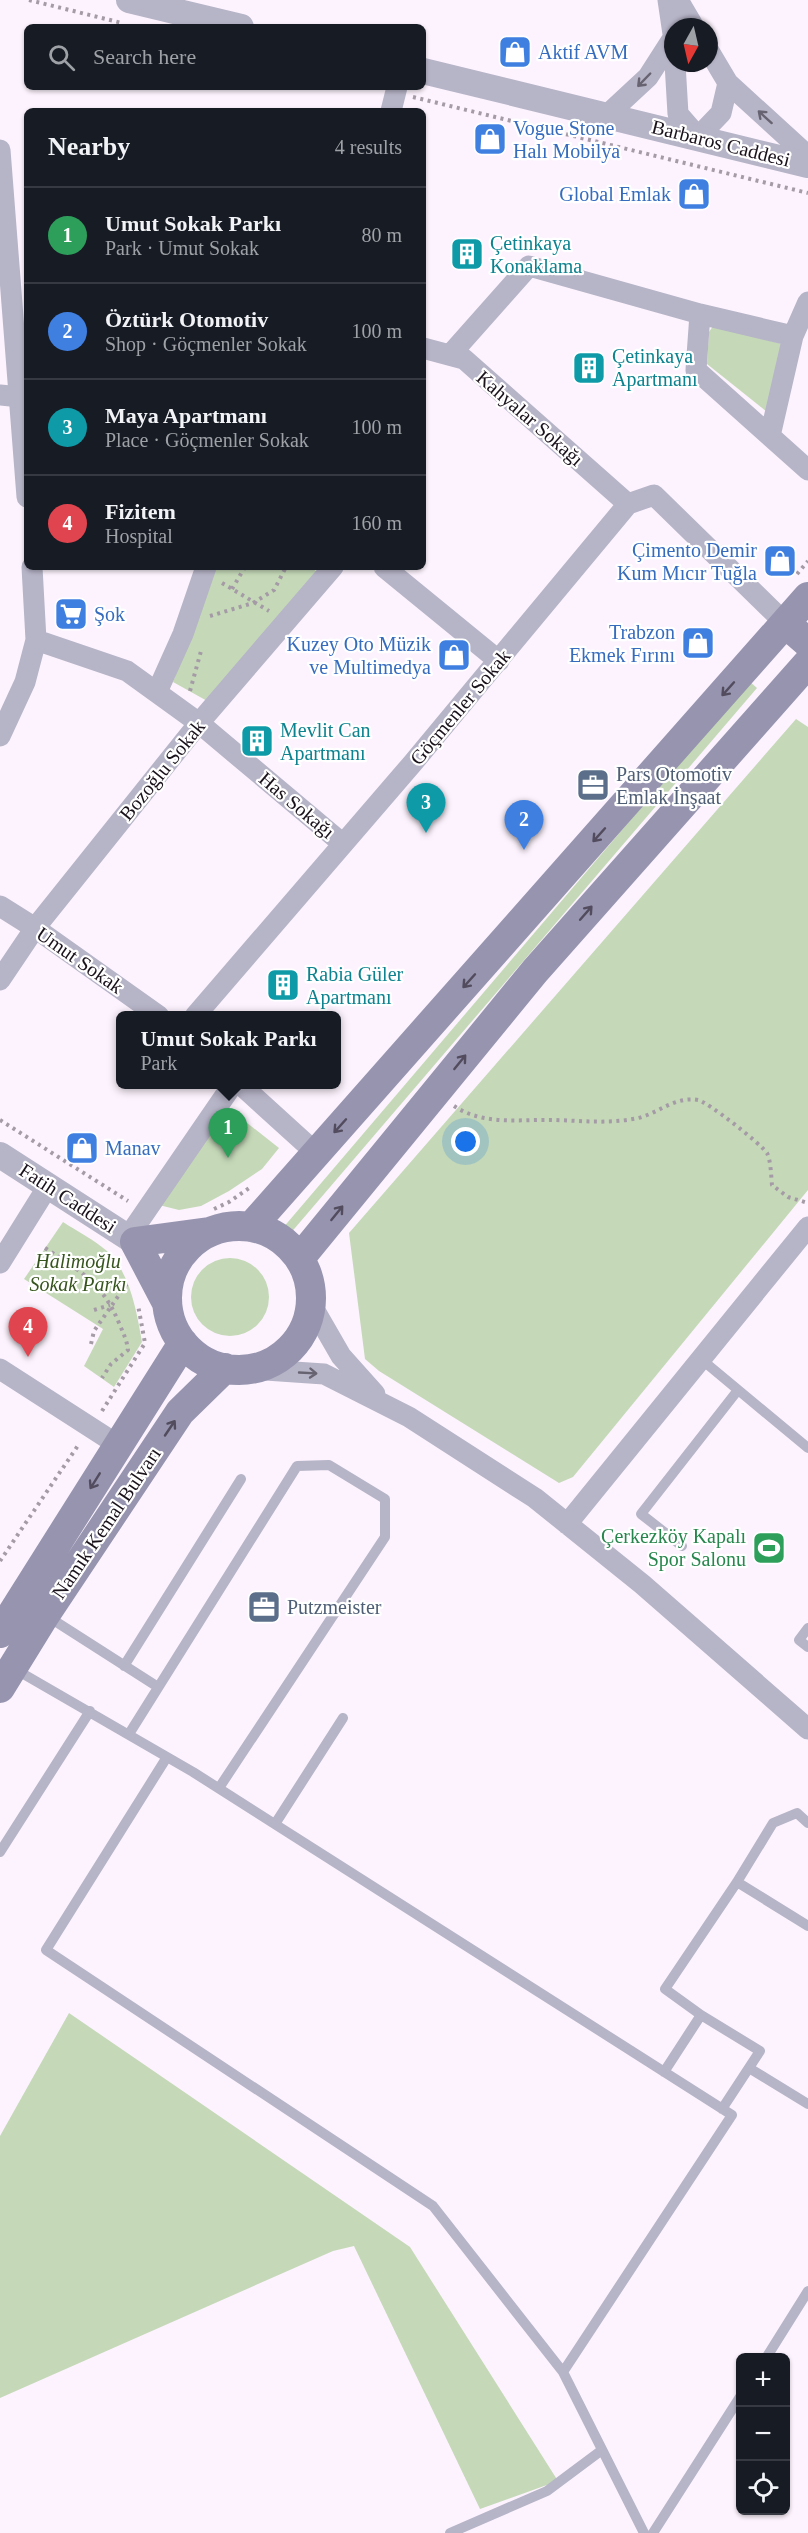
<!DOCTYPE html>
<html lang="en">
<head>
<meta charset="utf-8">
<style>
  body { margin:0; font-family:"Times New Roman",serif; background:#242831; color:#f1f3f6 }
  .controls { position:absolute; right:18px; bottom:18px; display:grid; overflow:hidden; border-radius:9px; box-shadow:0 2px 4px #0004 }
  .controls button { width:54px; height:54px; display:grid; place-items:center; padding:0; border:0; border-bottom:2px solid #363941; background:#171b24; color:#f1f3f6; font:30px sans-serif }
  .compass { position:absolute; left:664px; top:18px; width:54px; height:54px; border-radius:50%; background:#171b24; box-shadow:0 2px 4px #0004; rotate:188deg }
  .you { position:absolute; left:466px; top:1142px; width:21px; height:21px; margin:-15px; border:4px solid #fff; border-radius:50%; background:#1a73e8; box-shadow:0 0 0 9px #1a73e833 }
  .badge { display:grid; place-items:center; width:39px; height:39px; border-radius:50%; background:#7c3aed; color:#fff; font-size:20px; font-weight:700 }
  .pin { position:absolute; translate:-50% -50px; filter:drop-shadow(0 2px 3px #0008) }
  .pin::after { content:''; position:absolute; top:32px; width:21px; height:18px; background:inherit; clip-path:polygon(0 0,100% 0,50% 100%) }
  .popup { position:absolute; left:116px; top:1011px; width:225px; height:78px; box-sizing:border-box; display:grid; place-content:center; border-radius:9px; background:#171b24; filter:drop-shadow(0 2px 4px #0005); font-size:20px; white-space:nowrap; color:#9ea1a6 }
  .popup b { font-size:22px; color:#f1f3f6 }
  .popup::after { content:''; position:absolute; left:50%; top:100%; margin-left:-12px; border:12px solid transparent; border-top-color:#171b24 }
  .list { margin:0; padding:0; list-style:none }
  h2 { display:flex; justify-content:space-between; align-items:center; height:78px; margin:0; padding:0 24px; font-size:26px }
  h2 small { font-size:20px; font-weight:400; color:#9ea1a6 }
  .list li { display:grid; grid-template-columns:39px 1fr auto; gap:18px; align-items:center; box-sizing:border-box; height:96px; padding:0 24px; border-top:2px solid #363941 }
  .list b { display:block; font-size:22px; white-space:nowrap }
  .list p { margin:0; font-size:20px; white-space:nowrap; color:#9ea1a6 }
  .list em { font-size:20px; font-style:normal; color:#9ea1a6 }
  .icon { flex:none; width:33px; height:33px; fill:none; stroke:currentColor; stroke-width:2; stroke-linecap:round; stroke-linejoin:round }
  .map { position:relative; flex:none; width:808px; height:2533px; overflow:hidden }
  .search { position:absolute; background:#171b24; box-shadow:0 2px 4px #0004; left:24px; top:24px; width:402px; height:66px; display:flex; align-items:center; gap:15px; box-sizing:border-box; padding:0 21px; border-radius:9px; color:#9ea1a6; font-size:22px }
  .panel { position:absolute; background:#171b24; box-shadow:0 2px 4px #0004; left:24px; top:108px; width:402px; height:462px; border-radius:9px }
  .map>svg:first-child { display:block }
  .green { fill:#c5d9b8 }
  .lines { fill:none; stroke-linecap:round; stroke-linejoin:round }
  .path { stroke:#a59ba6; stroke-width:4; stroke-dasharray:3 4.5; stroke-linecap:butt }
  .service { stroke:#b6b4c7; stroke-width:10 }
  .minor { stroke:#b6b4c7; stroke-width:21 }
  .tertiary { stroke:#b6b4c7; stroke-width:26 }
  .secondary { stroke:#9694af; stroke-width:30 }
  .oneway { stroke:#686371 }
  .oneway2 { stroke:#524c5e }
  .labels { text-anchor:middle; dominant-baseline:central; stroke-width:4.5; stroke-linejoin:round; paint-order:stroke }
  .shop-label { font-size:20px; fill:#366cbe; stroke:#fff; text-anchor:start }
  .street-label { font-size:20px; fill:#1a121b; stroke:#fff }
  .culture-label { font-size:20px; fill:#0d838f; stroke:#fff; text-anchor:start }
  .service-label { font-size:20px; fill:#4e5e75; stroke:#fff; text-anchor:start }
  .park-label { font-size:20px; font-style:italic; fill:#36541d; stroke:#fff }
  .leisure-label { font-size:20px; fill:#27864d; stroke:#fff; text-anchor:end }
</style>
</head>
<body>
<div class="map">
<svg width="808" height="2533" viewBox="0 0 808 2533">
  <rect width="100%" height="100%" fill="#fdf3fe"/>
  <path class="green" d="M713 326 782 344 767 412 707 364 709 332Z
    M216 567H311L317 572 209 702 173 682Z
    M749 681 757 688 289 1235 282 1229Z
    M796 719 808 727V1190L573 1477 559 1483 379 1371 365 1359 349 1233Z
    M223 1104 279 1148 262 1169 229 1191 201 1206 179 1210 155 1204Z
    M63 1222C77 1231 94 1240 107 1251 130 1272 137 1313 142 1342L114 1387 84 1366 103 1329 24 1279Z
    M191 1297a39 39 0 1 1 78 0a39 39 0 1 1-78 0Z
    M69 2013 410 2247 558 2481 480 2509 354 2246 333 2251 0 2398V2136Z"/>
  <g class="lines">
    <path class="path" d="M29 0 122 23
      M413 97 808 193
      M797 574 808 561
      M222 583 269 611
      M232 589 245 567
      M210 616 253 603 274 590 286 567
      M190 691 201 651
      M454 1106C484 1126 521 1119 556 1120 584 1121 611 1124 638 1118 659 1113 675 1096 698 1100 708 1102 761 1144 767 1153 771 1161 771 1176 772 1185L788 1197 808 1203
      M0 1120 128 1201
      M214 1209 229 1202 252 1186
      M45 1248C80 1271 102 1282 119 1323 123 1333 127 1340 128 1350L111 1364 102 1378
      M94 1310 110 1305
      M91 1344 94 1331 128 1282
      M102 1411 145 1343 138 1305
      M0 1561 79 1444"/>
    <path class="service" d="M701 1359 808 1448
      M682 1546 641 1514 738 1390
      M47 1616 158 1687
      M808 1628 799 1640 808 1647
      M124 1666 241 1479
      M13 1668 193 1772 732 2115 563 2372
      M129 1734 297 1466 329 1465 385 1499V1537L219 1788
      M167 1757 46 1950 433 2206 563 2372 644 2533
      M275 1824 343 1718
      M0 1852 90 1711
      M737 1882 808 1926
      M701 2015 665 1989 737 1882 773 1823 797 1813 808 1823
      M749 2068 808 2104
      M664 2072 701 2015 760 2051 722 2109
      M766 2358 808 2291
      M450 2533 547 2491 602 2450
      M653 2533 740 2397"/>
    <path class="minor" d="M668 0 673 34
      M678 0 694 27
      M709 51 728 83 808 156
      M675 63 678 114 698 137 721 113 728 83
      M391 111 397 87
      M606 116 648 77 673 38
      M0 150 27 497
      M700 314 793 336 770 436
      M793 336 808 302
      M423 348 464 359 628 504
      M450 355 529 266 700 314 696 370 808 470
      M0 395 20 397
      M628 504 654 495 785 623
      M384 567 499 661
      M36 640 127 671 199 723 343 844
      M157 692 183 634 206 567
      M0 736 25 682 36 640 32 567
      M0 906 35 928 159 1016
      M0 980 35 928 199 723 333 567
      M195 1016 412 764 628 504
      M240 1084 316 1153
      M128 1237 233 1084
      M0 1263 48 1186
      M311 1304 341 1356 375 1394
      M0 1369 118 1445
      M249 1369 324 1374 409 1417 535 1498 642 1584 808 1729
      M567 1524 808 1227"/>
    <path class="tertiary" d="M129 0 241 27
      M423 71 808 165
      M0 1155 135 1242"/>
    <path class="secondary" d="M785 623 808 643
      M167 1298a72 72 0 1 1 144 0a72 72 0 1 1-144 0Z
      M251 1227 808 597
      M300 1258 535 971 808 663
      M167 1303 135 1242 209 1232
      M0 1633 183 1343
      M0 1688 45 1615 180 1412 225 1368"/>
  </g>
  <defs><path id="oneway-shaft" d="M-6 0H5M1.5-3L5.5 0L1.5 3" fill="none" stroke-width="1.6" stroke-linecap="round" stroke-linejoin="round" transform="scale(1.5)"/></defs>
  <g class="oneway">
    <use href="#oneway-shaft" transform="translate(644 80) rotate(134)"/>
    <use href="#oneway-shaft" transform="translate(765 117) rotate(-138)"/>
    <use href="#oneway-shaft" transform="translate(308 1373) rotate(3)"/>
  </g>
  <g class="oneway2">
    <use href="#oneway-shaft" transform="translate(728 689) rotate(132)"/>
    <use href="#oneway-shaft" transform="translate(599 835) rotate(132)"/>
    <use href="#oneway-shaft" transform="translate(586 913) rotate(-49)"/>
    <use href="#oneway-shaft" transform="translate(469 981) rotate(132)"/>
    <use href="#oneway-shaft" transform="translate(460 1062) rotate(-51)"/>
    <use href="#oneway-shaft" transform="translate(340 1126) rotate(132)"/>
    <use href="#oneway-shaft" transform="translate(337 1213) rotate(-51)"/>
    <use href="#oneway-shaft" transform="translate(170 1428) rotate(-56)"/>
    <use href="#oneway-shaft" transform="translate(95 1481) rotate(122)"/>
  </g>
  <defs>
    <g id="shop-square" transform="scale(1.725)"><rect x="-9" y="-9" width="18" height="18" rx="4" fill="#3f7fe0" stroke="#fff"/><path d="M-5-2.5h2.3a2.7 3.5 0 0 1 5.4 0H5L5.5 6h-11ZM-1.5-2.5h3a1.5 2.3 0 0 0-3 0Z" fill="#fff"/></g>
    <g id="building-square" transform="scale(1.725)"><rect x="-9" y="-9" width="18" height="18" rx="4" fill="#0f9aa8" stroke="#fff"/><path d="M-4-6H4V6H1V3H-1V6H-4ZM-2.5-4.3h1.7v1.8h-1.7ZM.8-4.3h1.7v1.8H.8ZM-2.5-1h1.7V.8h-1.7ZM.8-1h1.7V.8H.8Z" fill="#fff"/></g>
    <g id="supermarket-square" transform="scale(1.725)"><rect x="-9" y="-9" width="18" height="18" rx="4" fill="#3f7fe0" stroke="#fff"/><path d="M-6-5.5h2.5l.6 2H6L4.5 2H-2.5L-4.4-4H-6ZM-1.5 3.2a1.3 1.3 0 1 0 .1 0ZM3 3.2a1.3 1.3 0 1 0 .1 0Z" fill="#fff"/></g>
    <g id="office-square" transform="scale(1.725)"><rect x="-9" y="-9" width="18" height="18" rx="4" fill="#5c6f8a" stroke="#fff"/><path d="M-6-3h4V-5.5h4V-3h4V5H-6ZM-1-4.5V-3h2v-1.5ZM-6 0V1H6V0Z" fill="#fff"/></g>
    <g id="stadium-square" transform="scale(1.725)"><rect x="-9" y="-9" width="18" height="18" rx="4" fill="#2e9e5b" stroke="#fff"/><path d="M0-5a6.5 5 0 1 0 0 10a6.5 5 0 1 0 0-10ZM-3.5-1.8h7v3.6h-7Z" fill="#fff"/></g>
  </defs>
  <g fill-rule="evenodd">
    <use href="#shop-square" x="515" y="52"/>
    <use href="#shop-square" x="490" y="139"/>
    <use href="#shop-square" x="694" y="194"/>
    <use href="#building-square" x="467" y="254"/>
    <use href="#building-square" x="589" y="368"/>
    <use href="#shop-square" x="780" y="561"/>
    <use href="#supermarket-square" x="71" y="614"/>
    <use href="#shop-square" x="698" y="643"/>
    <use href="#shop-square" x="454" y="655"/>
    <use href="#building-square" x="257" y="741"/>
    <use href="#office-square" x="593" y="785"/>
    <use href="#building-square" x="283" y="985"/>
    <use href="#shop-square" x="82" y="1148"/>
    <use href="#stadium-square" x="769" y="1548"/>
    <use href="#office-square" x="264" y="1607"/>
  </g>
  <g class="labels">
    <g class="shop-label">
      <text x="538" y="52">Aktif AVM</text>
      <text x="513" y="128">Vogue Stone<tspan x="513" dy="23">Halı Mobilya</tspan></text>
      <text x="671" y="194" text-anchor="end">Global Emlak</text>
      <text x="757" y="550" text-anchor="end">Çimento Demir<tspan x="757" dy="23">Kum Mıcır Tuğla</tspan></text>
      <text x="94" y="614">Şok</text>
      <text x="675" y="632" text-anchor="end">Trabzon<tspan x="675" dy="23">Ekmek Fırını</tspan></text>
      <text x="431" y="644" text-anchor="end">Kuzey Oto Müzik<tspan x="431" dy="23">ve Multimedya</tspan></text>
      <text x="105" y="1148">Manav</text>
    </g>
    <g class="street-label">
      <text transform="translate(721 143) rotate(14)">Barbaros Caddesi</text>
      <text transform="translate(530 418) rotate(41)">Kahyalar Sokağı</text>
      <text transform="translate(460 707) rotate(-50)">Göçmenler Sokak</text>
      <text transform="translate(162 770) rotate(-51)">Bozoğlu Sokak</text>
      <text transform="translate(297 805) rotate(40)">Has Sokağı</text>
      <text transform="translate(80 960) rotate(35)">Umut Sokak</text>
      <text transform="translate(68 1198) rotate(33)">Fatih Caddesi</text>
      <text transform="translate(106 1523) rotate(-56)">Namık Kemal Bulvarı</text>
    </g>
    <g class="culture-label">
      <text x="490" y="243">Çetinkaya<tspan x="490" dy="23">Konaklama</tspan></text>
      <text x="612" y="356">Çetinkaya<tspan x="612" dy="23">Apartmanı</tspan></text>
      <text x="280" y="730">Mevlit Can<tspan x="280" dy="23">Apartmanı</tspan></text>
      <text x="306" y="974">Rabia Güler<tspan x="306" dy="23">Apartmanı</tspan></text>
    </g>
    <g class="service-label">
      <text x="616" y="774">Pars Otomotiv<tspan x="616" dy="23">Emlak İnşaat</tspan></text>
      <text x="287" y="1607">Putzmeister</text>
    </g>
    <g class="park-label">
      <text x="78" y="1261">Halimoğlu<tspan x="78" dy="23">Sokak Parkı</tspan></text>
    </g>
    <g class="leisure-label">
      <text x="746" y="1536">Çerkezköy Kapalı<tspan x="746" dy="23">Spor Salonu</tspan></text>
    </g>
  </g>
</svg>
<div class="controls">
<button>+</button>
<button>−</button>
<button><svg class="icon" aria-label="locate" viewBox="0 0 24 24"><circle cx="12" cy="12" r="6"/><path d="M12 2v4M12 18v4M2 12h4M18 12h4"/></svg></button>
</div>
<svg class="compass" viewBox="-18 -18 36 36"><path d="M0-13l5 13h-10z" fill="#e53935"/><path d="M0 13l5-13h-10z" fill="#9ea1a6"/></svg>
<div class="you"></div>
<div class="pin badge" style="left:228px;top:1158px;background:#2e9e5b">1</div>
<div class="popup"><b>Umut Sokak Parkı</b>Park</div>
<div class="pin badge" style="left:524px;top:850px;background:#3f7fe0">2</div>
<div class="pin badge" style="left:426px;top:833px;background:#0f9aa8">3</div>
<div class="pin badge" style="left:28px;top:1357px;background:#e0444e">4</div>
<div class="search"><svg class="icon" aria-label="search" viewBox="0 0 24 24"><circle cx="10" cy="10" r="6"/><path d="M15 15l6 6"/></svg>Search here</div>
<section class="panel">
<h2>Nearby<small>4 results</small></h2>
<ul class="list">
<li><span class="badge" style="background:#2e9e5b">1</span><div><b>Umut Sokak Parkı</b><p>Park · Umut Sokak</p></div><em>80 m</em></li>
<li><span class="badge" style="background:#3f7fe0">2</span><div><b>Öztürk Otomotiv</b><p>Shop · Göçmenler Sokak</p></div><em>100 m</em></li>
<li><span class="badge" style="background:#0f9aa8">3</span><div><b>Maya Apartmanı</b><p>Place · Göçmenler Sokak</p></div><em>100 m</em></li>
<li><span class="badge" style="background:#e0444e">4</span><div><b>Fizitem</b><p>Hospital</p></div><em>160 m</em></li>
</ul>
</section>
</div>
</body>
</html>
